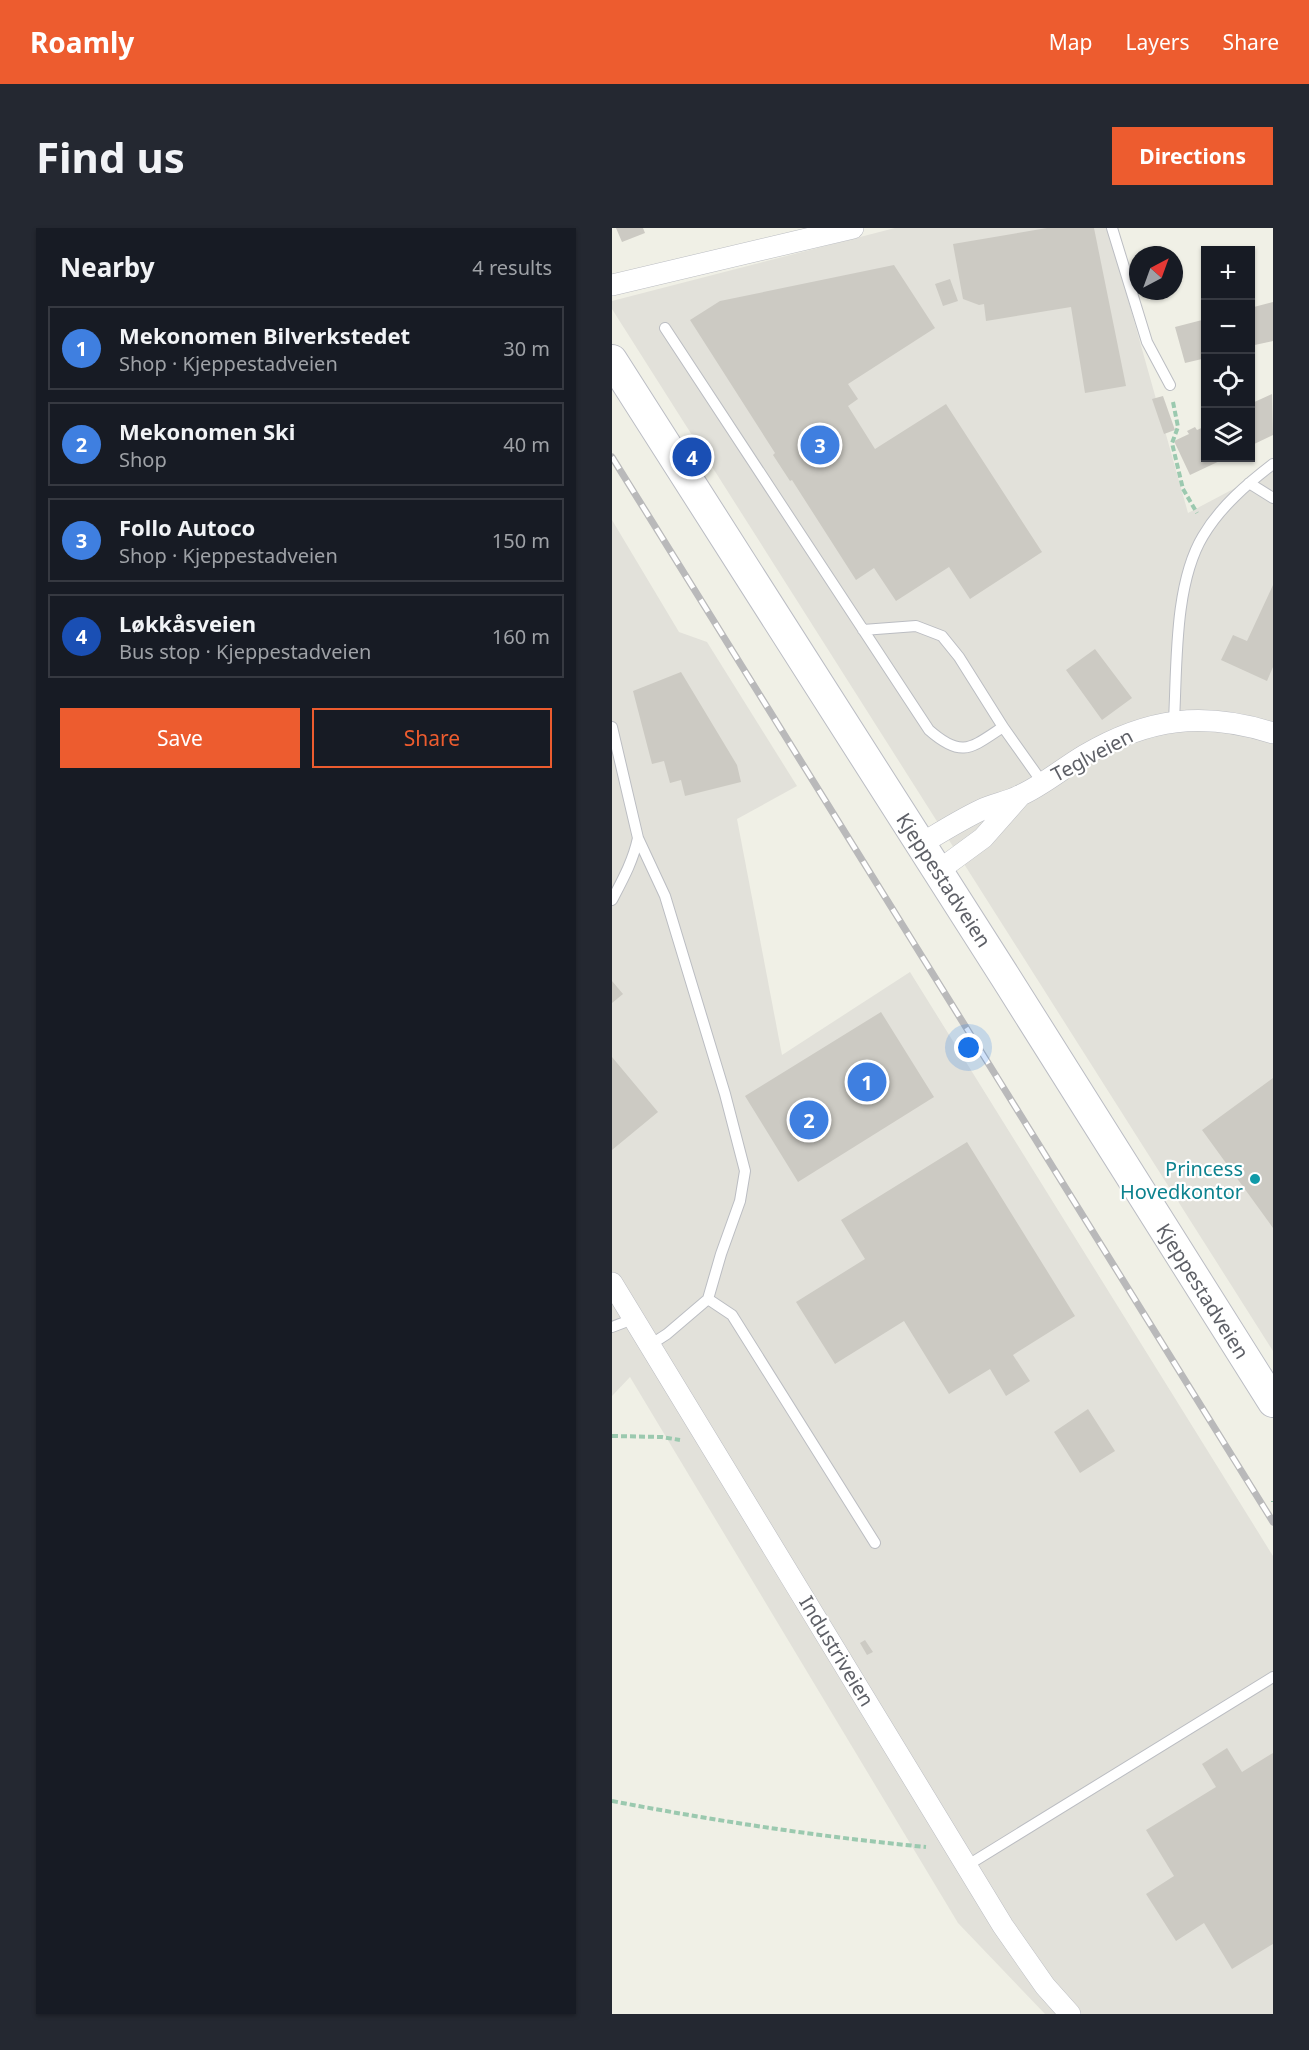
<!DOCTYPE html>
<html lang="en">
<head>
<meta charset="utf-8">
<style>
  body { margin:0; font-family:"Noto Sans",sans-serif; background:#242831; color:#f1f3f6 }
  .controls { position:absolute; right:18px; top:18px; display:grid; overflow:hidden; border-radius:0px; box-shadow:0 2px 4px #0004 }
  .controls button { width:54px; height:54px; display:grid; place-items:center; padding:0; border:0; border-bottom:2px solid #363941; background:#171b24; color:#f1f3f6; font:30px sans-serif }
  .compass { position:absolute; left:517px; top:18px; width:54px; height:54px; border-radius:50%; background:#171b24; box-shadow:0 2px 4px #0004; rotate:41deg }
  .you { position:absolute; left:357px; top:820px; width:21px; height:21px; margin:-15px; border:4px solid #fff; border-radius:50%; background:#1a73e8; box-shadow:0 0 0 9px #1a73e833 }
  .badge { display:grid; place-items:center; width:39px; height:39px; border-radius:50%; background:#ed5c2f; color:#fff; font-size:20px; font-weight:700 }
  .pin { position:absolute; translate:-50% -50%; border:3px solid #fff; box-shadow:0 2px 6px #0006 }
  .list { margin:0; padding:0; list-style:none }
  h2 { display:flex; justify-content:space-between; align-items:center; height:78px; margin:0; padding:0 24px; font-size:26px }
  h2 small { font-size:20px; font-weight:400; color:#9ea1a6 }
  .list li { display:grid; grid-template-columns:39px 1fr auto; gap:18px; align-items:center; box-sizing:border-box; height:84px; margin:0 12px 12px; padding:0 12px; border:2px solid #363941; border-radius:0px }
  .list b { display:block; font-size:22px; white-space:nowrap }
  .list p { margin:0; font-size:20px; white-space:nowrap; color:#9ea1a6 }
  .list em { font-size:20px; font-style:normal; color:#9ea1a6 }
  .actions { display:flex; gap:12px; padding:18px 24px }
  .actions a { flex:1; padding:14px 0; border:2px solid #ed5c2f; border-radius:0px; text-align:center; font-size:21px; color:#ed5c2f }
  .actions .main { background:#ed5c2f; color:#fff }
  .icon { flex:none; width:33px; height:33px; fill:none; stroke:currentColor; stroke-width:2; stroke-linecap:round; stroke-linejoin:round }
  .map { position:relative; flex:none; width:661px; height:1786px; overflow:hidden; border-radius:0px }
  header { display:flex; align-items:center; gap:36px; box-sizing:border-box; height:84px; padding:0 30px; background:#ed5c2f; color:#fff }
  header strong { font-size:28px }
  nav { display:flex; gap:33px; margin-inline-start:auto; font-size:21px }
  .intro { display:flex; align-items:center; justify-content:space-between; box-sizing:border-box; height:144px; padding:0 36px }
  h1 { margin:0; font-size:42px }
  .button { padding:15px 27px; border-radius:0px; background:#ed5c2f; color:#fff; font-size:21px; font-weight:700 }
  main { display:flex; gap:36px; padding:0 36px }
  aside { flex:1; background:#171b24; border-radius:0px; box-shadow:0 2px 4px #0004 }
  .map>svg:first-child { display:block }
  .industrial { fill:#e2e1da }
  .building { fill:#cccac3 }
  .lines { fill:none; stroke-linecap:round; stroke-linejoin:round }
  .lane-casing { stroke:#bbbdc2; stroke-width:12 }
  .street-casing { stroke:#bbbdc2; stroke-width:22 }
  .secondary-casing { stroke:#bbbdc4; stroke-width:32 }
  .path { stroke:#9bc9af; stroke-width:4; stroke-dasharray:6 3; stroke-linecap:butt }
  .lane { stroke:#fff; stroke-width:10 }
  .street { stroke:#fff; stroke-width:21 }
  .secondary { stroke:#fff; stroke-width:30 }
  .rail-casing { stroke:#b9b9ba; stroke-width:7 }
  .rail { stroke:#fff; stroke-width:4.5; stroke-dasharray:14; stroke-linecap:butt }
  .culture-dot { fill:#0f9aa8; stroke:#fff; stroke-width:2 }
  .labels { text-anchor:middle; dominant-baseline:central; stroke-width:4.5; stroke-linejoin:round; paint-order:stroke }
  .street-label { font-size:20px; fill:#5e6067; stroke:#fff }
  .culture-label { font-size:20px; fill:#0d838f; stroke:#fff; text-anchor:end }
</style>
</head>
<body>
<header>
<strong>Roamly</strong>
<nav><a>Map</a><a>Layers</a><a>Share</a></nav>
</header>
<div class="intro"><h1>Find us</h1><a class="button">Directions</a></div>
<main>
<aside>
<h2>Nearby<small>4 results</small></h2>
<ul class="list">
<li><span class="badge" style="background:#3f7fe0">1</span><div><b>Mekonomen Bilverkstedet</b><p>Shop · Kjeppestadveien</p></div><em>30 m</em></li>
<li><span class="badge" style="background:#3f7fe0">2</span><div><b>Mekonomen Ski</b><p>Shop</p></div><em>40 m</em></li>
<li><span class="badge" style="background:#3f7fe0">3</span><div><b>Follo Autoco</b><p>Shop · Kjeppestadveien</p></div><em>150 m</em></li>
<li><span class="badge" style="background:#1a4fb4">4</span><div><b>Løkkåsveien</b><p>Bus stop · Kjeppestadveien</p></div><em>160 m</em></li>
</ul>
<div class="actions"><a class="main">Save</a><a>Share</a></div>
</aside>
<div class="map">
<svg width="661" height="1786" viewBox="0 0 661 1786">
  <rect width="100%" height="100%" fill="#f0f0e6"/>
  <path class="industrial" d="M283 0H496L576 285 661 240V1123L0 81V73Z
    M0 292 67 404 95 414 185 558 125 591 170 827 298 744 661 1328V1786H433L346 1695 18 1149 0 1168Z"/>
  <path class="building" d="M4 0H31L33 5 10 14Z
    M435 0H482L514 158 473 165 459 79 374 93 372 76 367 77 351 71 341 16Z
    M282 37 323 100 236 156 246 171 236 178 263 221 334 176 430 324 358 371 337 339 284 373 262 340 244 352 180 252 178 253 161 227 163 225 78 92 108 73Z
    M338 51 346 73 331 78 323 56Z
    M661 74V113L638 118V80Z
    M594 91V136H592L590 131 573 135 563 99Z
    M660 166 661 207 638 218V176Z
    M551 168 563 202 552 206 540 171Z
    M594 198V230H614L578 247 562 213 577 206 575 203 583 199 585 202Z
    M661 357V439L655 453 609 432 621 407 635 413Z
    M483 421 520 470 490 492 454 442Z
    M69 444 125 537 129 554 73 568 69 552 58 555 52 533 40 536 21 463Z
    M0 753 11 766 0 775Z
    M269 784 322 869 186 954 133 868Z
    M0 829 46 884 0 922Z
    M661 850V1000L590 902Z
    M355 914 463 1088 401 1127 418 1153 394 1168 378 1141 337 1166 292 1093 223 1136 184 1074 253 1031 229 992Z
    M476 1181 503 1223 468 1245 442 1204Z
    M253 1412 261 1424 255 1427 248 1415Z
    M615 1520 630 1544 661 1525V1716L620 1741 592 1695 564 1713 534 1666 562 1648 534 1602 604 1559 590 1536Z"/>
  <g class="lines">
    <g class="lane-casing">
      <path id="lane" d="M500 0 535 114 558 157
        M53 100 317 502C350 531 359 520 391 499
        M637 255 661 270
        M251 402 304 398 330 408 347 429 391 499 430 554
        M562 493C565 437 562 356 591 308 608 279 635 256 661 236
        M0 499 26 610C21 633 11 651 0 672
        M26 610 53 668 113 866 133 943 128 973 109 1026 96 1071 55 1106 38 1117
        M96 1071 120 1087 263 1315
        M0 1099 21 1091
        M356 1637 661 1449"/>
    </g>
    <g class="street-casing">
      <path id="street" d="M0 57 241 0
        M309 616C329 604 348 592 369 582 381 576 395 574 407 568 430 558 451 540 473 527 536 490 591 483 661 505
        M326 643 371 610 408 568
        M0 1055 391 1698 433 1758 458 1786"/>
    </g>
    <g class="secondary-casing">
      <path id="secondary" d="M0 132 394 750 661 1174"/>
    </g>
    <path class="path" d="M561 174 566 199 560 215 571 261 585 285
      M0 1208 50 1209 68 1212
      M661 1273V1274
      M0 1573C104 1593 209 1609 314 1619"/>
    <use href="#lane" class="lane"/>
    <use href="#street" class="street"/>
    <use href="#secondary" class="secondary"/>
    <g class="rail-casing">
      <path id="rail" d="M0 229 661 1294"/>
    </g>
    <use href="#rail" class="rail"/>
  </g>
  <circle class="culture-dot" cx="643" cy="951" r="6"/>
  <g class="labels">
    <g class="street-label">
      <text transform="translate(480 527) rotate(-28)">Teglveien</text>
      <text transform="translate(332 652) rotate(57)">Kjeppestadveien</text>
      <text transform="translate(591 1063) rotate(58)">Kjeppestadveien</text>
      <text transform="translate(225 1423) rotate(59)">Industriveien</text>
    </g>
    <g class="culture-label">
      <text x="631" y="940">Princess<tspan x="631" dy="23">Hovedkontor</tspan></text>
    </g>
  </g>
</svg>
<div class="controls">
<button>+</button>
<button>−</button>
<button><svg class="icon" aria-label="locate" viewBox="0 0 24 24"><circle cx="12" cy="12" r="6"/><path d="M12 2v4M12 18v4M2 12h4M18 12h4"/></svg></button>
<button><svg class="icon" aria-label="layers" viewBox="0 0 24 24"><path d="M12 4l9 5-9 5-9-5zM3 14l9 5 9-5"/></svg></button>
</div>
<svg class="compass" viewBox="-18 -18 36 36"><path d="M0-13l5 13h-10z" fill="#e53935"/><path d="M0 13l5-13h-10z" fill="#9ea1a6"/></svg>
<div class="you"></div>
<div class="pin badge" style="left:255px;top:854px;background:#3f7fe0">1</div>
<div class="pin badge" style="left:197px;top:892px;background:#3f7fe0">2</div>
<div class="pin badge" style="left:208px;top:217px;background:#3f7fe0">3</div>
<div class="pin badge" style="left:80px;top:229px;background:#1a4fb4">4</div>
</div>
</main>
</body>
</html>
